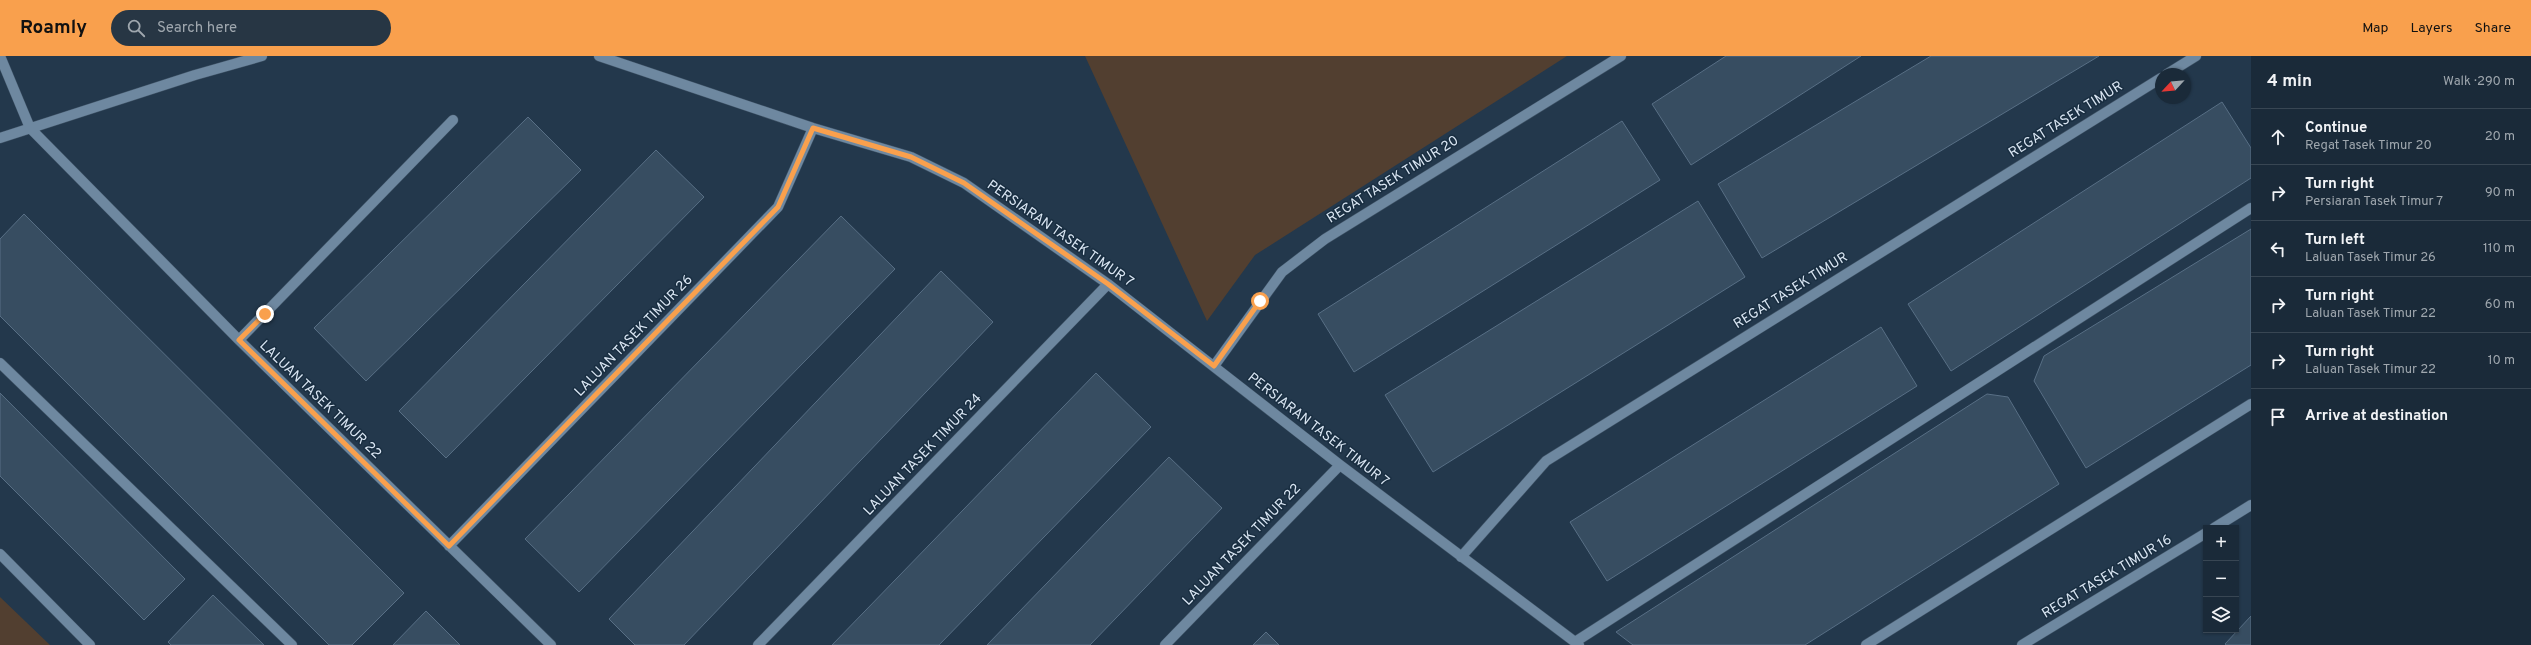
<!DOCTYPE html>
<html lang="en">
<head>
<meta charset="utf-8">
<style>
  body { margin:0; font-family:Overpass,sans-serif; background:#273644; color:#f1f3f6 }
  .controls { position:absolute; right:12px; bottom:12px; display:grid; overflow:hidden; border-radius:0px; box-shadow:0 1px 3px #0004 }
  .controls button { width:36px; height:36px; display:grid; place-items:center; padding:0; border:0; border-bottom:1px solid #384653; background:#1a2a39; color:#f1f3f6; font:20px sans-serif }
  .compass { position:absolute; left:2155px; top:12px; width:36px; height:36px; border-radius:50%; background:#1a2a39; box-shadow:0 1px 3px #0004; rotate:244deg }
  .stop { position:absolute; width:12px; height:12px; margin:-9px; border:3px solid #f9a04d; border-radius:50%; background:#fff }
  .stop.end { background:#f9a04d; border-color:#fff; box-shadow:0 1px 4px #0008 }
  .list { margin:0; padding:0; list-style:none }
  h2 { display:flex; justify-content:space-between; align-items:center; height:52px; margin:0; padding:0 16px; font-size:17px }
  h2 small { font-size:13px; font-weight:400; color:#9fa7ae }
  .list li { display:grid; grid-template-columns:26px 1fr auto; gap:12px; align-items:center; box-sizing:border-box; height:56px; padding:0 16px; border-top:1px solid #384653 }
  .list b { display:block; font-size:15px; white-space:nowrap }
  .list p { margin:0; font-size:13px; white-space:nowrap; color:#9fa7ae }
  .list em { font-size:13px; font-style:normal; color:#9fa7ae }
  .icon { flex:none; width:22px; height:22px; fill:none; stroke:currentColor; stroke-width:2; stroke-linecap:round; stroke-linejoin:round }
  .map { position:relative; flex:none; width:2251px; height:589px; overflow:hidden }
  header { display:flex; align-items:center; gap:24px; box-sizing:border-box; height:56px; padding:0 20px; background:#f9a04d; color:#111 }
  header strong { font-size:19px }
  nav { display:flex; gap:22px; margin-inline-start:auto; font-size:14px }
  .search { width:280px; height:36px; background:#273644; display:flex; align-items:center; gap:10px; box-sizing:border-box; padding:0 14px; border-radius:22px; color:#9fa7ae; font-size:15px }
  main { display:flex }
  aside { flex:1; background:#1a2a39 }
  .map>svg:first-child { display:block }
  .green { fill:#523f30 }
  .building { fill:#374d61; stroke:#586f85 }
  .lines { fill:none; stroke-linecap:round; stroke-linejoin:round }
  .minor-casing { stroke:#405467; stroke-width:11 }
  .minor { stroke:#6e88a0; stroke-width:10 }
  .route { stroke:#f9a04d; stroke-width:5 }
  .labels { text-anchor:middle; dominant-baseline:central; stroke-width:3; stroke-linejoin:round; paint-order:stroke }
  .street-label { font-size:14px; fill:#dae6f3; stroke:#192e41 }
</style>
</head>
<body>
<header>
<strong>Roamly</strong>
<div class="search"><svg class="icon" aria-label="search" viewBox="0 0 24 24"><circle cx="10" cy="10" r="6"/><path d="M15 15l6 6"/></svg>Search here</div>
<nav><a>Map</a><a>Layers</a><a>Share</a></nav>
</header>
<main>
<div class="map">
<svg width="2251" height="589" viewBox="0 0 2251 589">
  <rect width="100%" height="100%" fill="#23384c"/>
  <path class="green" d="M1085 0H1567L1255 199 1207 265Z
    M0 541 50 589H0Z"/>
  <path class="building" d="M1726 0H1861L1691 109 1652 48Z
    M1931 0H2099L1762 202 1718 128Z
    M2222 46 2251 92V122L1951 315 1908 248Z
    M528 61 581 114 366 325 314 272Z
    M1622 65 1660 124 1354 316 1318 258Z
    M656 94 704 141 446 402 399 355Z
    M1698 145 1745 221 1433 416 1385 339Z
    M24 158 404 537 352 589H329L0 260V183Z
    M841 160 895 213 579 536 525 483Z
    M2251 173V309L2086 412 2034 325 2044 300Z
    M941 215 993 266 684 589H635L609 563Z
    M1881 271 1917 330 1607 525 1570 466Z
    M1096 317 1151 371 939 589H832Z
    M0 337 185 523 144 564 0 420Z
    M1987 338 2008 341 2059 428 1805 589H1633L1616 576Z
    M1169 401 1222 452 1090 589H987Z
    M213 539 264 589H171L168 586Z
    M426 555 460 589H393Z
    M2251 560V589H2226L2225 588Z
    M1266 576 1279 589H1253Z"/>
  <g class="lines">
    <g class="minor-casing">
      <path id="minor" d="M0 0 30 72 239 284
        M599 0 813 72 911 101 964 127 1108 228 1340 409 1579 589
        M2167 18 2196 0
        M453 64 239 284 551 589
        M0 82 195 19 262 0
        M0 307 292 589
        M1214 310 1282 216 1325 183 1621 0
        M2214 472 2251 449
        M449 490 778 151 813 72
        M0 498 90 589
        M1461 501 1546 405 2161 22
        M1575 586 2251 152
        M758 589 1108 228
        M1165 589 1340 409
        M1866 589 2251 348
        M2022 589 2206 477"/>
    </g>
    <use href="#minor" class="minor"/>
  </g>
  <g class="lines">
    <path class="route" d="M265 258 239 284 449 490 778 151 813 72 911 101 964 127 1108 228 1214 310 1260 245"/>
  </g>
  <g class="labels">
    <g class="street-label">
      <text transform="translate(2066 64) rotate(-32)">REGAT TASEK TIMUR</text>
      <text transform="translate(1393 124) rotate(-32)">REGAT TASEK TIMUR 20</text>
      <text transform="translate(1060 178) rotate(35)">PERSIARAN TASEK TIMUR 7</text>
      <text transform="translate(1791 235) rotate(-32)">REGAT TASEK TIMUR</text>
      <text transform="translate(634 280) rotate(-46)">LALUAN TASEK TIMUR 26</text>
      <text transform="translate(320 344) rotate(44)">LALUAN TASEK TIMUR 22</text>
      <text transform="translate(1318 374) rotate(38)">PERSIARAN TASEK TIMUR 7</text>
      <text transform="translate(923 399) rotate(-46)">LALUAN TASEK TIMUR 24</text>
      <text transform="translate(1242 489) rotate(-46)">LALUAN TASEK TIMUR 22</text>
      <text transform="translate(2107 521) rotate(-31)">REGAT TASEK TIMUR 16</text>
    </g>
  </g>
</svg>
<div class="controls">
<button>+</button>
<button>−</button>
<button><svg class="icon" aria-label="layers" viewBox="0 0 24 24"><path d="M12 4l9 5-9 5-9-5zM3 14l9 5 9-5"/></svg></button>
</div>
<svg class="compass" viewBox="-18 -18 36 36"><path d="M0-13l5 13h-10z" fill="#e53935"/><path d="M0 13l5-13h-10z" fill="#9fa7ae"/></svg>
<div class="stop" style="left:1260px;top:245px"></div>
<div class="stop end" style="left:265px;top:258px"></div>
</div>
<aside>
<h2>4 min<small>Walk · 290 m</small></h2>
<ul class="list">
<li><svg class="icon" aria-label="ahead" viewBox="0 0 24 24"><path d="M12 20V5M6 11l6-6 6 6"/></svg><div><b>Continue</b><p>Regat Tasek Timur 20</p></div><em>20 m</em></li>
<li><svg class="icon" aria-label="right" viewBox="0 0 24 24"><path d="M7 20v-9h11M14 6l5 5-5 5"/></svg><div><b>Turn right</b><p>Persiaran Tasek Timur 7</p></div><em>90 m</em></li>
<li><svg class="icon" aria-label="left" viewBox="0 0 24 24"><path d="M17 20v-9H6M10 6l-5 5 5 5"/></svg><div><b>Turn left</b><p>Laluan Tasek Timur 26</p></div><em>110 m</em></li>
<li><svg class="icon" aria-label="right" viewBox="0 0 24 24"><path d="M7 20v-9h11M14 6l5 5-5 5"/></svg><div><b>Turn right</b><p>Laluan Tasek Timur 22</p></div><em>60 m</em></li>
<li><svg class="icon" aria-label="right" viewBox="0 0 24 24"><path d="M7 20v-9h11M14 6l5 5-5 5"/></svg><div><b>Turn right</b><p>Laluan Tasek Timur 22</p></div><em>10 m</em></li>
<li><svg class="icon" aria-label="arrive" viewBox="0 0 24 24"><path d="M6 21V4h12l-3 4 3 4H6"/></svg><div><b>Arrive at destination</b></div></li>
</ul>
</aside>
</main>
</body>
</html>
